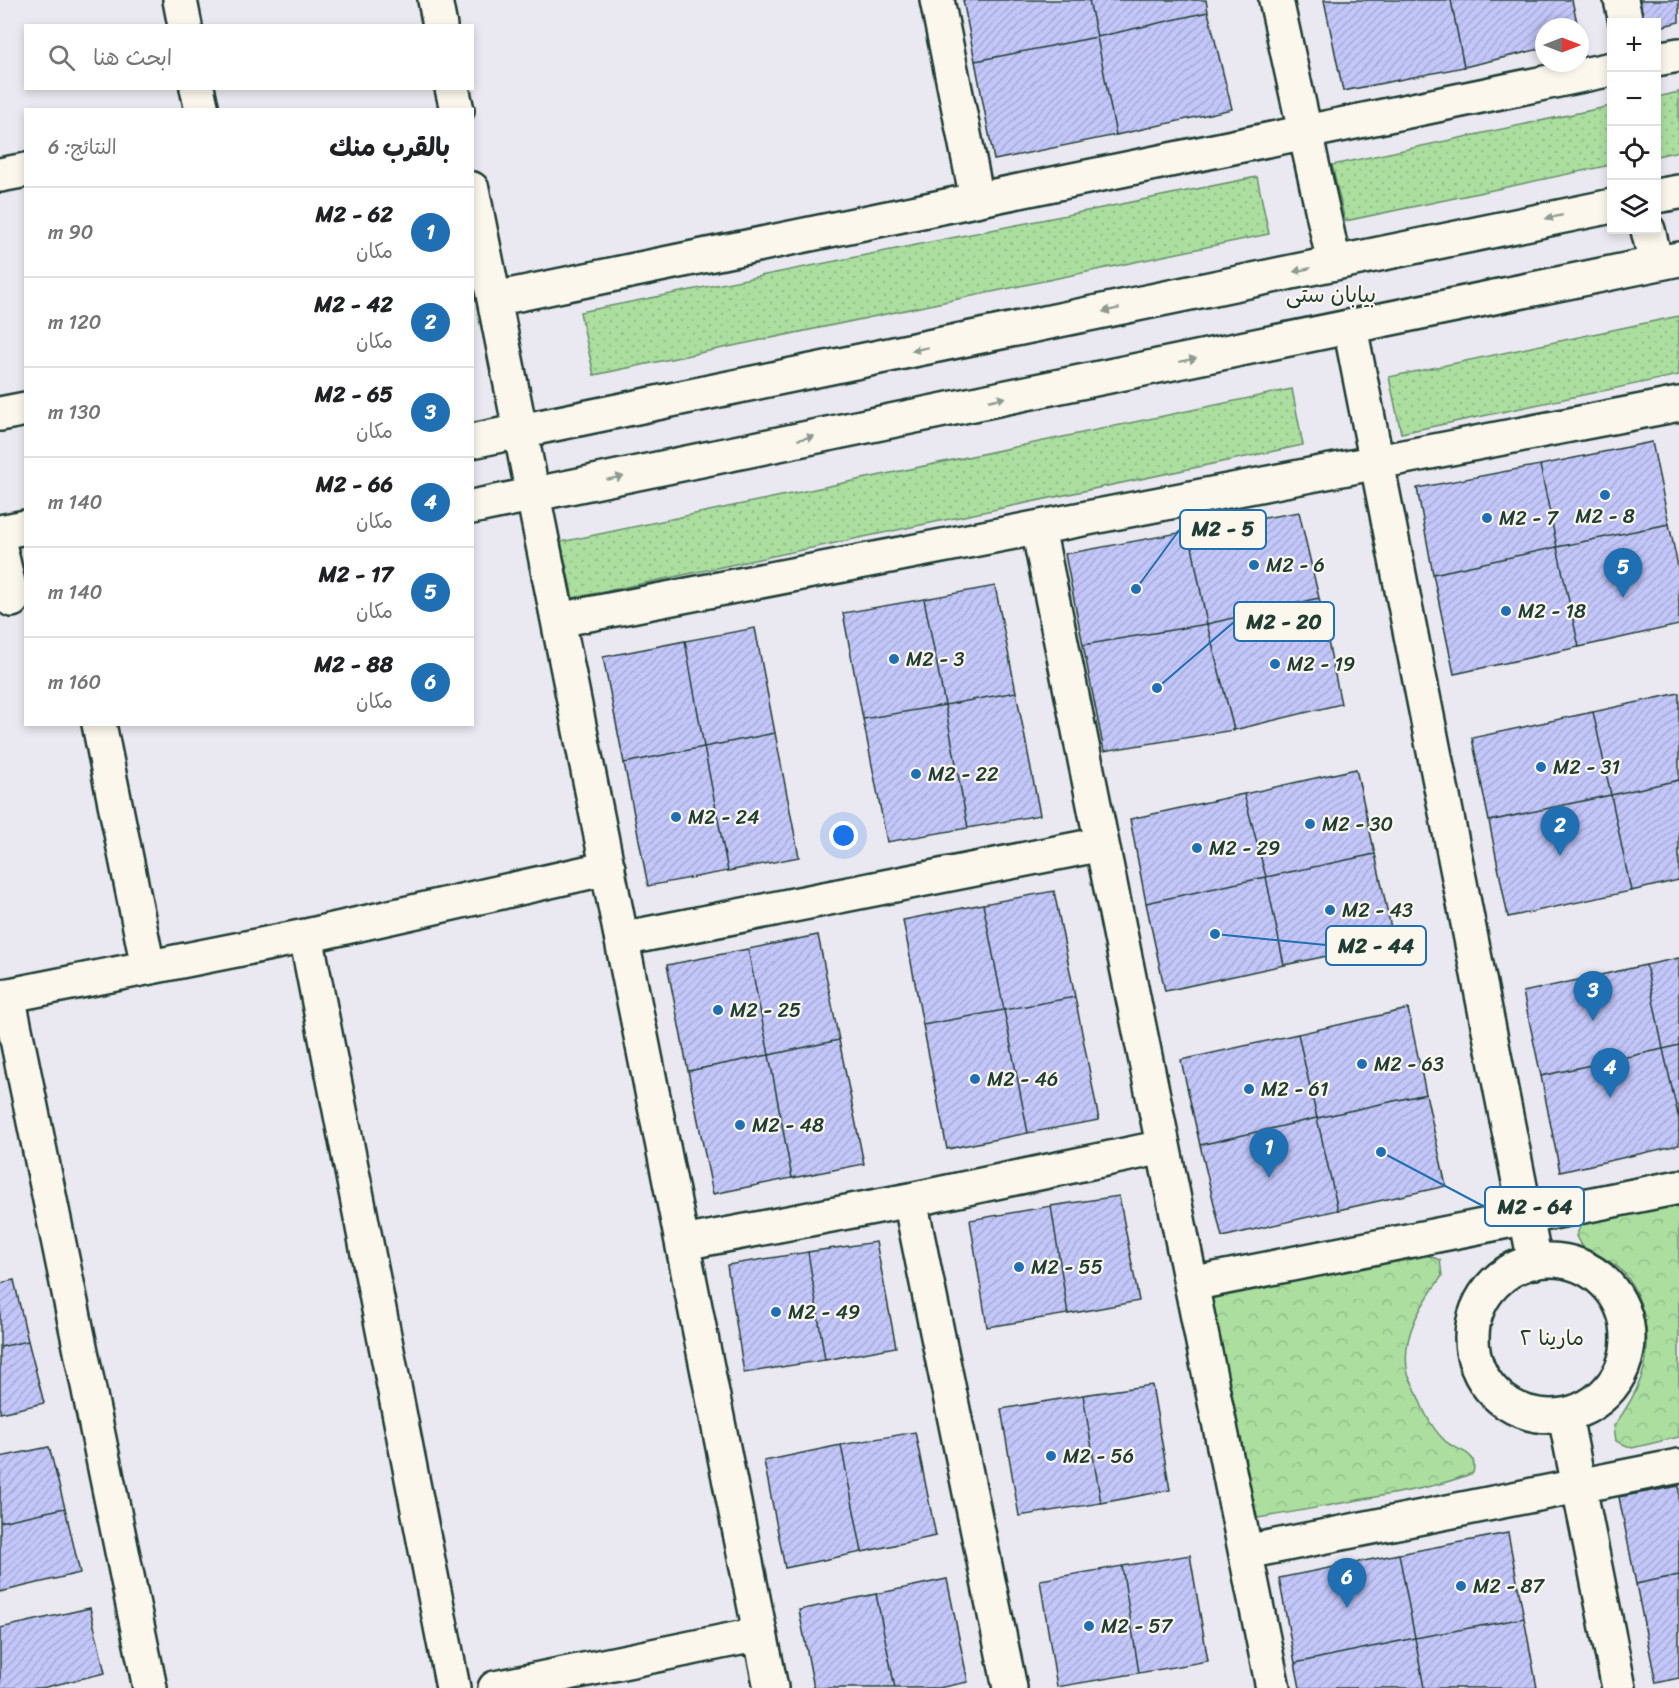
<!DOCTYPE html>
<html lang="ar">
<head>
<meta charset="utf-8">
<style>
  body { margin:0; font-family:Sriracha,"Playpen Sans Arabic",sans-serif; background:#f6f6f6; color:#202124; direction:rtl }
  .controls { position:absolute; right:18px; top:18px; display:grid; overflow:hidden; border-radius:0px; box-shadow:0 3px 9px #0003 }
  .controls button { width:54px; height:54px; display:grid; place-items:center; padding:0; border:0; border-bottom:2px solid #e0e0e0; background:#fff; color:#202124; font:30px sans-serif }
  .compass { position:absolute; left:1535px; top:18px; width:54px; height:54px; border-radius:50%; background:#fff; box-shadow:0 3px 9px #0003; rotate:90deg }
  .you { position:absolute; left:844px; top:836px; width:21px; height:21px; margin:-15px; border:4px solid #fff; border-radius:50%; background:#1a73e8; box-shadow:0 0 0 9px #1a73e833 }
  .badge { display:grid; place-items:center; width:39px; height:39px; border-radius:50%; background:#1f6fb2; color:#fff; font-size:20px; font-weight:700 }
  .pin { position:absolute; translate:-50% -50px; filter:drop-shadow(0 2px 3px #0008) }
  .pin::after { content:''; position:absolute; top:32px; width:21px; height:18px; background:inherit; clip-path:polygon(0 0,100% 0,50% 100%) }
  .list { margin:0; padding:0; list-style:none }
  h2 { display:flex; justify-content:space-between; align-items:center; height:78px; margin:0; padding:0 24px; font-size:26px }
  h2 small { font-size:20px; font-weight:400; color:#757577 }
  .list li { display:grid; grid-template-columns:39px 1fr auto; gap:18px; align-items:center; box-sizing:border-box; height:90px; padding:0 24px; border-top:2px solid #e0e0e0 }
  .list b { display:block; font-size:22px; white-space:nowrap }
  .list p { margin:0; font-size:20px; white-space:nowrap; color:#757577 }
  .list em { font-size:20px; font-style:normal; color:#757577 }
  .icon { flex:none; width:33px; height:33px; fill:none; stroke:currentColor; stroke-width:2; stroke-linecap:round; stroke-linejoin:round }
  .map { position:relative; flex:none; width:1679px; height:1688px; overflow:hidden; direction:ltr }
  .search { position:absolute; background:#fff; box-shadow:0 3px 9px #0003; left:24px; top:24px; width:450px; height:66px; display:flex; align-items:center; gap:15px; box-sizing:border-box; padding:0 21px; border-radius:0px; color:#757577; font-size:22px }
  .panel { position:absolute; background:#fff; box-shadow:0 3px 9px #0003; left:24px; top:108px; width:450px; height:618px; border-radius:0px; direction:rtl }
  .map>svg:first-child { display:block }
  .grass { fill:url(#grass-dots); stroke:#658e6a; stroke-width:1.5 }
  .park { fill:url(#park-crowns); stroke:#658e6a; stroke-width:1.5 }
  .building { fill:url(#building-hatch); stroke:#1f3d34; stroke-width:1.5 }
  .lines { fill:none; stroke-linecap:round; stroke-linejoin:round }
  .minor-casing { stroke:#1f3d34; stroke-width:38 }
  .minor { stroke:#fbf7ec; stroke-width:33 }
  .oneway { fill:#8d9a90 }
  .poi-dot { fill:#1f6fb2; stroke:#fbf7ec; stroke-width:2 }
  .labels { text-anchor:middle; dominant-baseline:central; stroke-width:4.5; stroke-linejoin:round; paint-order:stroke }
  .poi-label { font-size:20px; fill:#1f3d34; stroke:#fbf7ec; text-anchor:start }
  .neighbourhood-label { font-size:21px; fill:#1f3d34; stroke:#fbf7ec }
  .quarter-label { font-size:22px; fill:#1f3d34; stroke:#fbf7ec }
  .leader { fill:none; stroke:#1f6fb2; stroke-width:2 }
  .callout-dot { fill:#1f6fb2; stroke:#fbf7ec; stroke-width:2 }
  .callout { fill:#fbf7ec; stroke:#1f6fb2; stroke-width:2 }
  .callout-label { font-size:21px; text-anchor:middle; font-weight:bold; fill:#1f3d34 }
</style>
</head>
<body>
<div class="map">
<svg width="1679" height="1688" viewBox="0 0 1679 1688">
  <defs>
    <pattern id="grass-dots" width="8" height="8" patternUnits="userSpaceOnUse" patternTransform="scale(1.5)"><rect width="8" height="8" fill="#abde9f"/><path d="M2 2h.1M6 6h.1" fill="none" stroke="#93bf8a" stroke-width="1.8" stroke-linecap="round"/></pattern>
    <pattern id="park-crowns" width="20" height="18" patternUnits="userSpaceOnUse" patternTransform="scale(1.5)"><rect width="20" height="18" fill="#abde9f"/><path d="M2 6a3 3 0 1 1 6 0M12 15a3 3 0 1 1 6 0" fill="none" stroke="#93bf8a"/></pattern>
    <pattern id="building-hatch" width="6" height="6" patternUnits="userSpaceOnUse" patternTransform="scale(1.5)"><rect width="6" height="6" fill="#c3c6f8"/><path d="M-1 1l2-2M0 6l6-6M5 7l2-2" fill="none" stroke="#a7abd5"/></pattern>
  </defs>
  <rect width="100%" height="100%" fill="#eae8f0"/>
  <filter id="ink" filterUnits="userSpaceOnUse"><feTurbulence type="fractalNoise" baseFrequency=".0167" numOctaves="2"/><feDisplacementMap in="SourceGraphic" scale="12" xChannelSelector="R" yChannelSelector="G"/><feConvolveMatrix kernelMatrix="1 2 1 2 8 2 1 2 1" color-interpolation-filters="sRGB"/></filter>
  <g filter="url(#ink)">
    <path class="grass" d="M1679 92V151L1657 156V97Z
      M1611 106V165L1345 221 1332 165Z
      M1257 177 1269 234 594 375 580 312Z
      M1679 316V375L1401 433 1389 377Z
      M1292 389 1303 445 573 598 561 542Z"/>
    <path class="park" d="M1679 1202V1437L1632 1448 1616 1441 1614 1426C1625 1411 1635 1395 1641 1378 1654 1344 1645 1294 1619 1268 1605 1255 1584 1256 1576 1236L1581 1225 1592 1221Z
      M1424 1254 1440 1260 1442 1276C1421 1305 1400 1337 1408 1374 1410 1380 1414 1386 1416 1391 1423 1410 1429 1424 1443 1439 1456 1453 1479 1449 1473 1473 1433 1489 1390 1494 1348 1502 1309 1509 1270 1517 1230 1522L1188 1303Z"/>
    <path class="building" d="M963 0H1089L1097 37 975 61Z
      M1089 0H1206L1208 12 1097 37Z
      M1324 0H1451L1464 67 1343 91Z
      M1451 0H1572L1578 27H1544V48L1464 67Z
      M1640 0H1679V22L1656 28V22H1641Z
      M1208 12 1232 109 1116 135 1097 37Z
      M1097 37 1116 135 994 160 975 61Z
      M1652 442 1669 524 1557 547 1540 465Z
      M1540 465 1557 547 1433 574 1417 488Z
      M1299 512 1319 598 1207 624 1189 531Z
      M1669 524 1679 571V625L1579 647 1557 547Z
      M1189 531 1207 624 1083 645 1065 554Z
      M1557 547 1579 647 1454 674 1433 574Z
      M995 586 1016 692 945 705 924 599Z
      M1319 598 1341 704 1234 730 1207 624Z
      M924 599 945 705 863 719 843 613Z
      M1207 624 1234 730 1104 751 1083 645Z
      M755 628 775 733 704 747 685 641Z
      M685 641 704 747 624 763 603 657Z
      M1016 692 1040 815 968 828 945 705Z
      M1679 693V780L1611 795 1593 712Z
      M945 705 968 828 887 842 863 719Z
      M1593 712 1611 795 1489 821 1472 738Z
      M775 733 799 857 728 871 704 747Z
      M704 747 728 871 648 886 624 763Z
      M1356 769 1375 854 1266 877 1244 794Z
      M1679 780V880L1631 891 1611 795Z
      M1244 794 1266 877 1146 903 1130 819Z
      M1611 795 1631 891 1508 917 1489 821Z
      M1375 854 1394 942 1284 965 1266 877Z
      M1266 877 1284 965 1165 991 1146 903Z
      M1054 891 1075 997 1004 1010 983 904Z
      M983 904 1004 1010 923 1025 903 920Z
      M818 935 839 1040 769 1055 748 949Z
      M748 949 769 1055 688 1071 667 965Z
      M1679 958V1045L1663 1049 1646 965Z
      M1646 965 1663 1049 1541 1076 1523 992Z
      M1075 997 1099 1120 1028 1133 1004 1010Z
      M1408 1009 1426 1094 1317 1118 1298 1034Z
      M1004 1010 1028 1133 947 1149 923 1025Z
      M1298 1034 1317 1118 1200 1145 1181 1060Z
      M839 1040 864 1164 792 1178 769 1055Z
      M1679 1045V1119L1663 1049Z
      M1663 1049 1679 1119V1145L1560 1172 1541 1076Z
      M769 1055 792 1178 713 1194 688 1071Z
      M1426 1094 1446 1186 1338 1210 1317 1118Z
      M1317 1118 1338 1210 1222 1237 1200 1145Z
      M1119 1196 1139 1301 1068 1314 1051 1206Z
      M1051 1206 1068 1314 987 1327 970 1220Z
      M876 1242 896 1347 825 1360 808 1252Z
      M808 1252 825 1360 744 1373 727 1265Z
      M14 1280 28 1341 0 1347V1283Z
      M28 1341 44 1403 0 1413V1347Z
      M1152 1385 1170 1490 1101 1503 1083 1395Z
      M1083 1395 1101 1503 1019 1516 1001 1409Z
      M915 1432 936 1536 862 1552 841 1445Z
      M841 1445 862 1552 785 1568 764 1461Z
      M49 1447 65 1508 0 1522V1457Z
      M1679 1486V1575L1636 1584 1619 1497Z
      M65 1508 80 1573 0 1592V1522Z
      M1508 1533 1524 1618 1415 1638 1399 1554Z
      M1399 1554 1415 1638 1295 1663 1279 1578Z
      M1190 1555 1208 1661 1139 1673 1122 1566Z
      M1122 1566 1139 1673 1057 1687 1040 1580Z
      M1679 1575V1678L1656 1683 1636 1584Z
      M947 1579 968 1682 939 1688H895L876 1594Z
      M876 1594 895 1688H814L799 1610Z
      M90 1608 105 1673 42 1688H0V1628Z
      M1524 1618 1537 1688H1424L1415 1638Z
      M1415 1638 1424 1688H1300L1295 1663Z"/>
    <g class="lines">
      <g class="minor-casing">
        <path id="minor" d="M180 0 185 26
          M435 0 440 26
          M937 0 977 199
          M1276 0 1334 263
          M1621 0 1626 22
          M1656 59 1679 55
          M197 88 202 110
          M452 88 457 110
          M0 175 26 170
          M472 189 771 1688
          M1656 196 1679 192
          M1648 230 1656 263
          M494 299 1612 69
          M1350 327 1535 1262
          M0 414 26 409
          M472 441 1612 206
          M472 507 1679 259
          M1038 528 1273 1688
          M0 532 26 527
          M0 548 12 600
          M558 620 1679 404
          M99 724 148 967
          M306 936 453 1688
          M622 939 1102 844
          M8 995 150 1688
          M0 997 306 936 608 868
          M910 1200 1010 1688
          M683 1243 910 1200 1163 1147
          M1472 1338a78 78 0 1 1 156 0a78 78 0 1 1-156 0Z
          M1191 1284 1679 1187
          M1565 1416 1619 1688
          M1246 1552 1679 1466
          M495 1688 760 1634"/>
      </g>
      <use href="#minor" class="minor"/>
    </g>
    <defs><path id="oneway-solid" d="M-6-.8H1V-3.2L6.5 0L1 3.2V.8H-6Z" transform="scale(1.5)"/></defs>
    <g class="oneway">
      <use href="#oneway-solid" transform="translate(1554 217) rotate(168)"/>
      <use href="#oneway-solid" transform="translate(1302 270) rotate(168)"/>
      <use href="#oneway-solid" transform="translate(1111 310) rotate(168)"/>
      <use href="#oneway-solid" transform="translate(920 349) rotate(168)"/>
      <use href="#oneway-solid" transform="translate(1188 360) rotate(-12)"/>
      <use href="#oneway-solid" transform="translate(997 399) rotate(-12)"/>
      <use href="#oneway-solid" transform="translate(806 438) rotate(-12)"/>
      <use href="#oneway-solid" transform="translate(615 478) rotate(-12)"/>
    </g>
  </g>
  <g class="poi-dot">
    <circle cx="1605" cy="495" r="6"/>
    <circle cx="1487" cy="518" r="6"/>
    <circle cx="1254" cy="565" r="6"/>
    <circle cx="1506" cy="611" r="6"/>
    <circle cx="894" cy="659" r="6"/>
    <circle cx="1275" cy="664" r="6"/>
    <circle cx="1541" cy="767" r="6"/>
    <circle cx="916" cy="774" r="6"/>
    <circle cx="676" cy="817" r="6"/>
    <circle cx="1310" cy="824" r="6"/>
    <circle cx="1197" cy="848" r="6"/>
    <circle cx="1330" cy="910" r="6"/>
    <circle cx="718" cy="1010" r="6"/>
    <circle cx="1362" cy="1064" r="6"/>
    <circle cx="975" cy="1079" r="6"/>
    <circle cx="1249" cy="1089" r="6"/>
    <circle cx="740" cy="1125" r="6"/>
    <circle cx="1019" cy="1267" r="6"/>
    <circle cx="776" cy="1312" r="6"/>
    <circle cx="1051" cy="1456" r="6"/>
    <circle cx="1461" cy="1586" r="6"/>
    <circle cx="1089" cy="1626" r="6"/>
  </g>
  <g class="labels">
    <g class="poi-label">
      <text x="1605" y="516" text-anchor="middle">M2 - 8</text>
      <text x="1499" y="518">M2 - 7</text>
      <text x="1266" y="565">M2 - 6</text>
      <text x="1518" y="611">M2 - 18</text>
      <text x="906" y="659">M2 - 3</text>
      <text x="1287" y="664">M2 - 19</text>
      <text x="1553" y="767">M2 - 31</text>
      <text x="928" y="774">M2 - 22</text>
      <text x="688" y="817">M2 - 24</text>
      <text x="1322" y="824">M2 - 30</text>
      <text x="1209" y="848">M2 - 29</text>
      <text x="1342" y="910">M2 - 43</text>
      <text x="730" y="1010">M2 - 25</text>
      <text x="1374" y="1064">M2 - 63</text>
      <text x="987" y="1079">M2 - 46</text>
      <text x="1261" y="1089">M2 - 61</text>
      <text x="752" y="1125">M2 - 48</text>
      <text x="1031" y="1267">M2 - 55</text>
      <text x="788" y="1312">M2 - 49</text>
      <text x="1063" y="1456">M2 - 56</text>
      <text x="1473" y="1586">M2 - 87</text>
      <text x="1101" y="1626">M2 - 57</text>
    </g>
    <g class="neighbourhood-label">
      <text x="1552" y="1338">مارینا ٢</text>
    </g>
    <g class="quarter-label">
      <text x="1331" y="294">بیابان ستی</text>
    </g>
  </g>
  <path class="leader" d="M1136 589L1180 529M1157 688L1234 622M1215 934L1326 945M1381 1152L1485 1207"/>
  <g class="callout-dot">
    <circle cx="1136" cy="589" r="6"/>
    <circle cx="1157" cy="688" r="6"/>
    <circle cx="1215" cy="934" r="6"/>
    <circle cx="1381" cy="1152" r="6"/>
  </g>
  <g class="callout">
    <rect x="1180" y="510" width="86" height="39" rx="6"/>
    <rect x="1234" y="602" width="100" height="39" rx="6"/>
    <rect x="1326" y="926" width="100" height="39" rx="6"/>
    <rect x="1485" y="1187" width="99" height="39" rx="6"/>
  </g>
  <g class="callout-label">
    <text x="1223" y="536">M2 - 5</text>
    <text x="1284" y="629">M2 - 20</text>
    <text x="1376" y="953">M2 - 44</text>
    <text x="1535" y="1214">M2 - 64</text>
  </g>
</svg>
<div class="controls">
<button>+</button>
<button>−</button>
<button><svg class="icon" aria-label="locate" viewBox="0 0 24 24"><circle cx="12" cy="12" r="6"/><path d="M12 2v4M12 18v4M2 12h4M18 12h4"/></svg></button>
<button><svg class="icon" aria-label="layers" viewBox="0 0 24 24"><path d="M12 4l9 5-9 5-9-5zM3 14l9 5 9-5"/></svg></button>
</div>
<svg class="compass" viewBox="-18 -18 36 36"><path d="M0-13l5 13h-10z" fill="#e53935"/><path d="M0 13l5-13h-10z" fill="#757577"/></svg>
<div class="you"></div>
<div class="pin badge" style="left:1269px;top:1178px">1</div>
<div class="pin badge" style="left:1560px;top:856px">2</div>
<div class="pin badge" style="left:1593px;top:1021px">3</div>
<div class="pin badge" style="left:1610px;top:1098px">4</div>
<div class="pin badge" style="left:1623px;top:598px">5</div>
<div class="pin badge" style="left:1347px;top:1608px">6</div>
<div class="search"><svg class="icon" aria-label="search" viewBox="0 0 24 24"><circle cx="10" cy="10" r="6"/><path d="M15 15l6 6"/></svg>ابحث هنا</div>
<section class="panel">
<h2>بالقرب منك<small>النتائج: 6</small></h2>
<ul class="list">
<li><span class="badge">1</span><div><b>M2 - 62</b><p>مكان</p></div><em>90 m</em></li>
<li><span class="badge">2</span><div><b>M2 - 42</b><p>مكان</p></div><em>120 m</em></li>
<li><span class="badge">3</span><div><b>M2 - 65</b><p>مكان</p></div><em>130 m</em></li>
<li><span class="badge">4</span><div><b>M2 - 66</b><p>مكان</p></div><em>140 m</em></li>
<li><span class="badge">5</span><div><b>M2 - 17</b><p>مكان</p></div><em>140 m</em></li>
<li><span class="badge">6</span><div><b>M2 - 88</b><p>مكان</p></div><em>160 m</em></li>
</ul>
</section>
</div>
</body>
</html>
